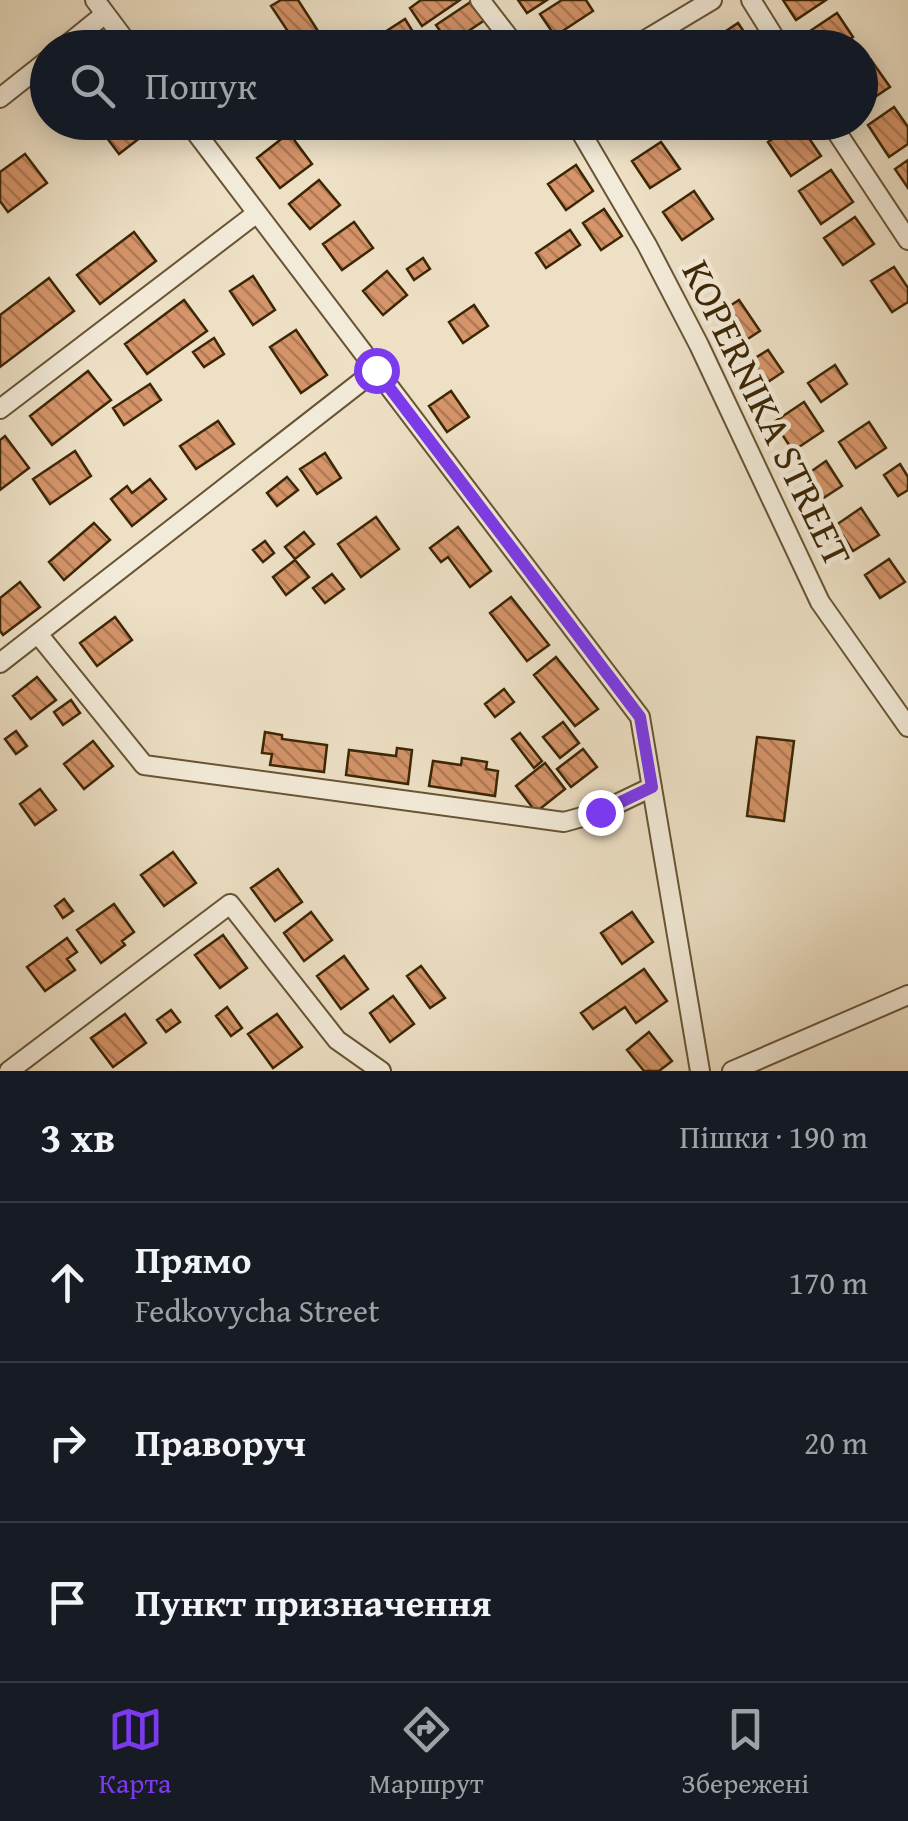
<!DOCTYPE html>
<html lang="uk">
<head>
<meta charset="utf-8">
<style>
  body { margin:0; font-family:"Gentium Book Plus",serif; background:#242831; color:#f1f3f6 }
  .stop { position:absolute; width:30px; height:30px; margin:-22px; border:8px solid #7c3aed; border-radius:50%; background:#fff }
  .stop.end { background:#7c3aed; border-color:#fff; box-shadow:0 2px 10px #0008 }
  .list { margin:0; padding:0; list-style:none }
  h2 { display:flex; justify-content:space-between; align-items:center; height:130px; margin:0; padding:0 40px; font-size:42px }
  h2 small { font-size:32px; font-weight:400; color:#9ea1a6 }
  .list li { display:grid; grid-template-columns:65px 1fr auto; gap:30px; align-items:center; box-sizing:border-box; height:160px; padding:0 40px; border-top:2px solid #363941 }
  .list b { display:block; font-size:38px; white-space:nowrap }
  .list p { margin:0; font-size:32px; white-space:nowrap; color:#9ea1a6 }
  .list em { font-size:32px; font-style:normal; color:#9ea1a6 }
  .icon { flex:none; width:55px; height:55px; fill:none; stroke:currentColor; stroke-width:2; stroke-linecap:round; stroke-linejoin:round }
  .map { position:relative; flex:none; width:908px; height:1071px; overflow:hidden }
  .search { position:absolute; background:#171b24; box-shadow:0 5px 25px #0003; left:30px; right:30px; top:30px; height:110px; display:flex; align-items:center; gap:25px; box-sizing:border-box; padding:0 35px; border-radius:55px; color:#9ea1a6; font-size:38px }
  .sheet { height:610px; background:#171b24 }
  nav { display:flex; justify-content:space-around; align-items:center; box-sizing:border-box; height:140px; border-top:2px solid #363941; background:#171b24; font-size:28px; color:#9ea1a6 }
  nav a { display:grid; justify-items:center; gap:5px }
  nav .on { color:#7c3aed }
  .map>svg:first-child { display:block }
  .building { fill:url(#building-back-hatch); stroke:#3c2604; stroke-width:2.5 }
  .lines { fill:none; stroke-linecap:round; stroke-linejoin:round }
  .minor-casing { stroke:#685434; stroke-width:22 }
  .minor { stroke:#f3ebd9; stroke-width:18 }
  .route { stroke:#7c3aed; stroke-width:12 }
  .labels { text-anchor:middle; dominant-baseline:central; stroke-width:9; stroke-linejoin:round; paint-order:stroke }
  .street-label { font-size:40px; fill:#3c2604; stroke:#f3ebd9 }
</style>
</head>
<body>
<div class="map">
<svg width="908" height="1071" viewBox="0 0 908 1071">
  <defs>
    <pattern id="building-back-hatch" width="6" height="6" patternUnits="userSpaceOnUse" patternTransform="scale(2.5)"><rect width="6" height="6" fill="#d59469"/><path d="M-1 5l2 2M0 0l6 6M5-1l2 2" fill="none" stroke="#ae7954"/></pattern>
  </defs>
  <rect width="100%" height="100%" fill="#ede0c5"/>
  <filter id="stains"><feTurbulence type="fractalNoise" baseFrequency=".002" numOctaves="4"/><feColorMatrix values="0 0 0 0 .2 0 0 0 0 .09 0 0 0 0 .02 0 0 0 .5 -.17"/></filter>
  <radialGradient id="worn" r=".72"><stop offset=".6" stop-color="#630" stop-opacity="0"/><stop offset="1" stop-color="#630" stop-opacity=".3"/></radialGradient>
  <path class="building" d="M281 0H298L329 48H299L271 6Z
    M421 0H460L422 26 410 8Z
    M518 0H547L527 13Z
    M562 0H586L593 11 555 36 540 14Z
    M783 0H826L796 20Z
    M472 1 485 20 449 44 436 25Z
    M837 13 853 37 837 48H817L807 33Z
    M405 19 415 35 395 48 385 32Z
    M738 23 755 48H715L711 41Z
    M270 36 277 48H245L258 40Z
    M871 60 890 87 860 107V67Z
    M894 107 908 127V144L889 157 868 125Z
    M95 122H150L154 127 119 154Z
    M616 122H638L623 132Z
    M798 122 821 156 791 176 768 142Z
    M289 133 312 164 280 188 257 158Z
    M661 142 680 169 650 188 632 161Z
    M25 154 47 183 8 212 0 201V172Z
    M908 160V188L895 169Z
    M576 165 593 191 566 210 548 184Z
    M831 170 853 202 821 224 799 191Z
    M319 180 340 205 310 229 289 204Z
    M694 191 713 219 682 240 663 212Z
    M604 209 622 236 601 250 583 223Z
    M855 217 874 244 843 265 824 238Z
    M354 222 373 248 342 270 323 244Z
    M570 230 580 245 546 268 536 253Z
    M134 232 156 261 100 304 77 275Z
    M423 258 430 269 414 280 407 269Z
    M894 267 908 288V302L892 312 871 281Z
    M387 271 407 295 383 315 363 291Z
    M253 276 275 310 253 325 230 291Z
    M49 278 74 311 0 367V315Z
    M184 300 207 331 147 374 125 344Z
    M739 300 760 331 743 342 722 311Z
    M474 305 488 326 463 343 449 322Z
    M296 330 327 375 301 393 270 347Z
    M214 338 224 354 204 367 193 352Z
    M768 350 783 372 762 386 747 363Z
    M835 365 847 384 821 402 808 383Z
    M88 371 111 400 52 445 30 416Z
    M150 384 161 400 124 425 113 408Z
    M451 391 469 417 447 432 429 406Z
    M804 402 823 431 793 451 774 422Z
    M218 421 234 444 196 469 180 446Z
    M869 422 886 448 856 468 839 442Z
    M5 436 29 468 0 490V440Z
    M75 451 91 476 50 504 33 479Z
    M325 453 341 478 317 494 300 469Z
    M826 461 842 486 822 499 806 475Z
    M900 464 908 477V490L898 496 884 475Z
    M287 477 298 490 277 506 267 493Z
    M150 479 166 499 132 526 111 499 127 486 132 493Z
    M861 508 879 535 853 551 836 525Z
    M376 517 399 549 361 577 338 544Z
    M94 523 110 540 64 580 49 562Z
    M458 527 491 571 470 587 448 557 441 562 430 548Z
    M304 532 314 544 295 559 285 547Z
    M265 541 274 553 263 562 253 550Z
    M889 559 905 582 880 598 865 575Z
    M295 560 309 577 286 595 273 577Z
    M332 574 344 589 325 603 313 588Z
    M20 582 40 607 3 635 0 631V598Z
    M511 597 549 645 527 661 490 613Z
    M115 617 132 640 97 666 80 643Z
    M556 657 598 709 575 726 534 675Z
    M37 677 56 700 31 719 13 696Z
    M504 689 514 702 495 717 485 704Z
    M71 700 80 713 63 725 54 712Z
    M563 722 579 743 560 758 543 737Z
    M16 731 27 746 16 754 5 739Z
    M265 732 282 735V739L327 745 324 772 270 765 272 754 262 753Z
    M520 733 542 761 534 768 512 739Z
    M757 737 794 741 784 821 747 816Z
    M93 741 113 766 84 789 64 764Z
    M397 748 412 750 408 784 346 775 349 750 396 756Z
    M583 749 597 767 571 787 557 769Z
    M462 758 487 762 486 769 498 771 495 796 429 786 433 761 461 765Z
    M545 763 565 789 536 812 516 786Z
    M40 789 56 810 35 825 20 804Z
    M173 852 196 883 164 906 141 875Z
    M278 869 302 902 275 921 251 888Z
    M64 899 73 911 63 918 55 906Z
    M114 904 134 932 122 941 125 945 101 963 77 930Z
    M311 912 332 940 304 961 284 933Z
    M632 912 653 942 622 964 601 933Z
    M223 935 247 968 220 988 195 955Z
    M67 938 77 952 67 959 75 970 45 991 27 967Z
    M344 956 368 989 341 1009 317 976Z
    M421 966 445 998 430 1008 407 976Z
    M644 969 667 1001 636 1023 625 1007 593 1029 581 1013Z
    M393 996 414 1024 390 1042 370 1013Z
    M227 1007 242 1028 231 1036 216 1016Z
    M171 1010 180 1022 166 1032 157 1020Z
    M125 1014 146 1043 113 1067 91 1038Z
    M277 1014 302 1047 273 1068 248 1034Z
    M649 1032 672 1061 659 1071H644L627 1050Z"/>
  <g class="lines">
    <g class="minor-casing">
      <path id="minor" d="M95 0 131 48
        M480 0 517 48
        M751 0 781 48
        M63 48 105 14
        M632 48 712 0
        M0 98 48 60
        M188 122 640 717 700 1071
        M575 122 647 245 699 345 820 602 908 727
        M830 122 908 240
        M0 409 257 213
        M38 634 144 765 564 822 600 812 652 787
        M0 663 376 370
        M9 1071 230 904 337 1040 381 1071
        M732 1071 908 995"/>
    </g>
    <use href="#minor" class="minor"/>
  </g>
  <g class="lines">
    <path class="route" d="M376 370 640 717 652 787 600 812"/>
  </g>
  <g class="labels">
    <g class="street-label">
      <text transform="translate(768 413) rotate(64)">KOPERNIKA STREET</text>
    </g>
  </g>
  <rect width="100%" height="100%" filter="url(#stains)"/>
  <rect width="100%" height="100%" fill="url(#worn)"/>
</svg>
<div class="stop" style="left:376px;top:370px"></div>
<div class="stop end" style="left:600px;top:812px"></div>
<div class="search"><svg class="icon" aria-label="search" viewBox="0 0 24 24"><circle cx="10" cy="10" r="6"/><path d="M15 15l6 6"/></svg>Пошук</div>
</div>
<section class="sheet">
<h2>3 хв<small>Пішки · 190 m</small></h2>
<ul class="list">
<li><svg class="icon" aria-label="ahead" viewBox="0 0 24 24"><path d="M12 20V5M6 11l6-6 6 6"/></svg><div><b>Прямо</b><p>Fedkovycha Street</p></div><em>170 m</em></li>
<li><svg class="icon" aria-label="right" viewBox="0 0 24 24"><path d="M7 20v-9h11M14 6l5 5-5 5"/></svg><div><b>Праворуч</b></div><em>20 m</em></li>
<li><svg class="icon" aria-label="arrive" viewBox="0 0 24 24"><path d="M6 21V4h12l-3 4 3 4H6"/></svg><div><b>Пункт призначення</b></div></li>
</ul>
</section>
<nav>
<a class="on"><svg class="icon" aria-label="map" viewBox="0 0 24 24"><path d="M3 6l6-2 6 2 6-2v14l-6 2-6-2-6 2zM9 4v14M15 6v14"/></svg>Карта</a>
<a><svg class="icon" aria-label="directions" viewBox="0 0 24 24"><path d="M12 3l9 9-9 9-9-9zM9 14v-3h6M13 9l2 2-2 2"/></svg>Маршрут</a>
<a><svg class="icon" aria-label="saved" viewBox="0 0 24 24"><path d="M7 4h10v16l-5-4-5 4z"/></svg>Збережені</a>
</nav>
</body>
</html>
